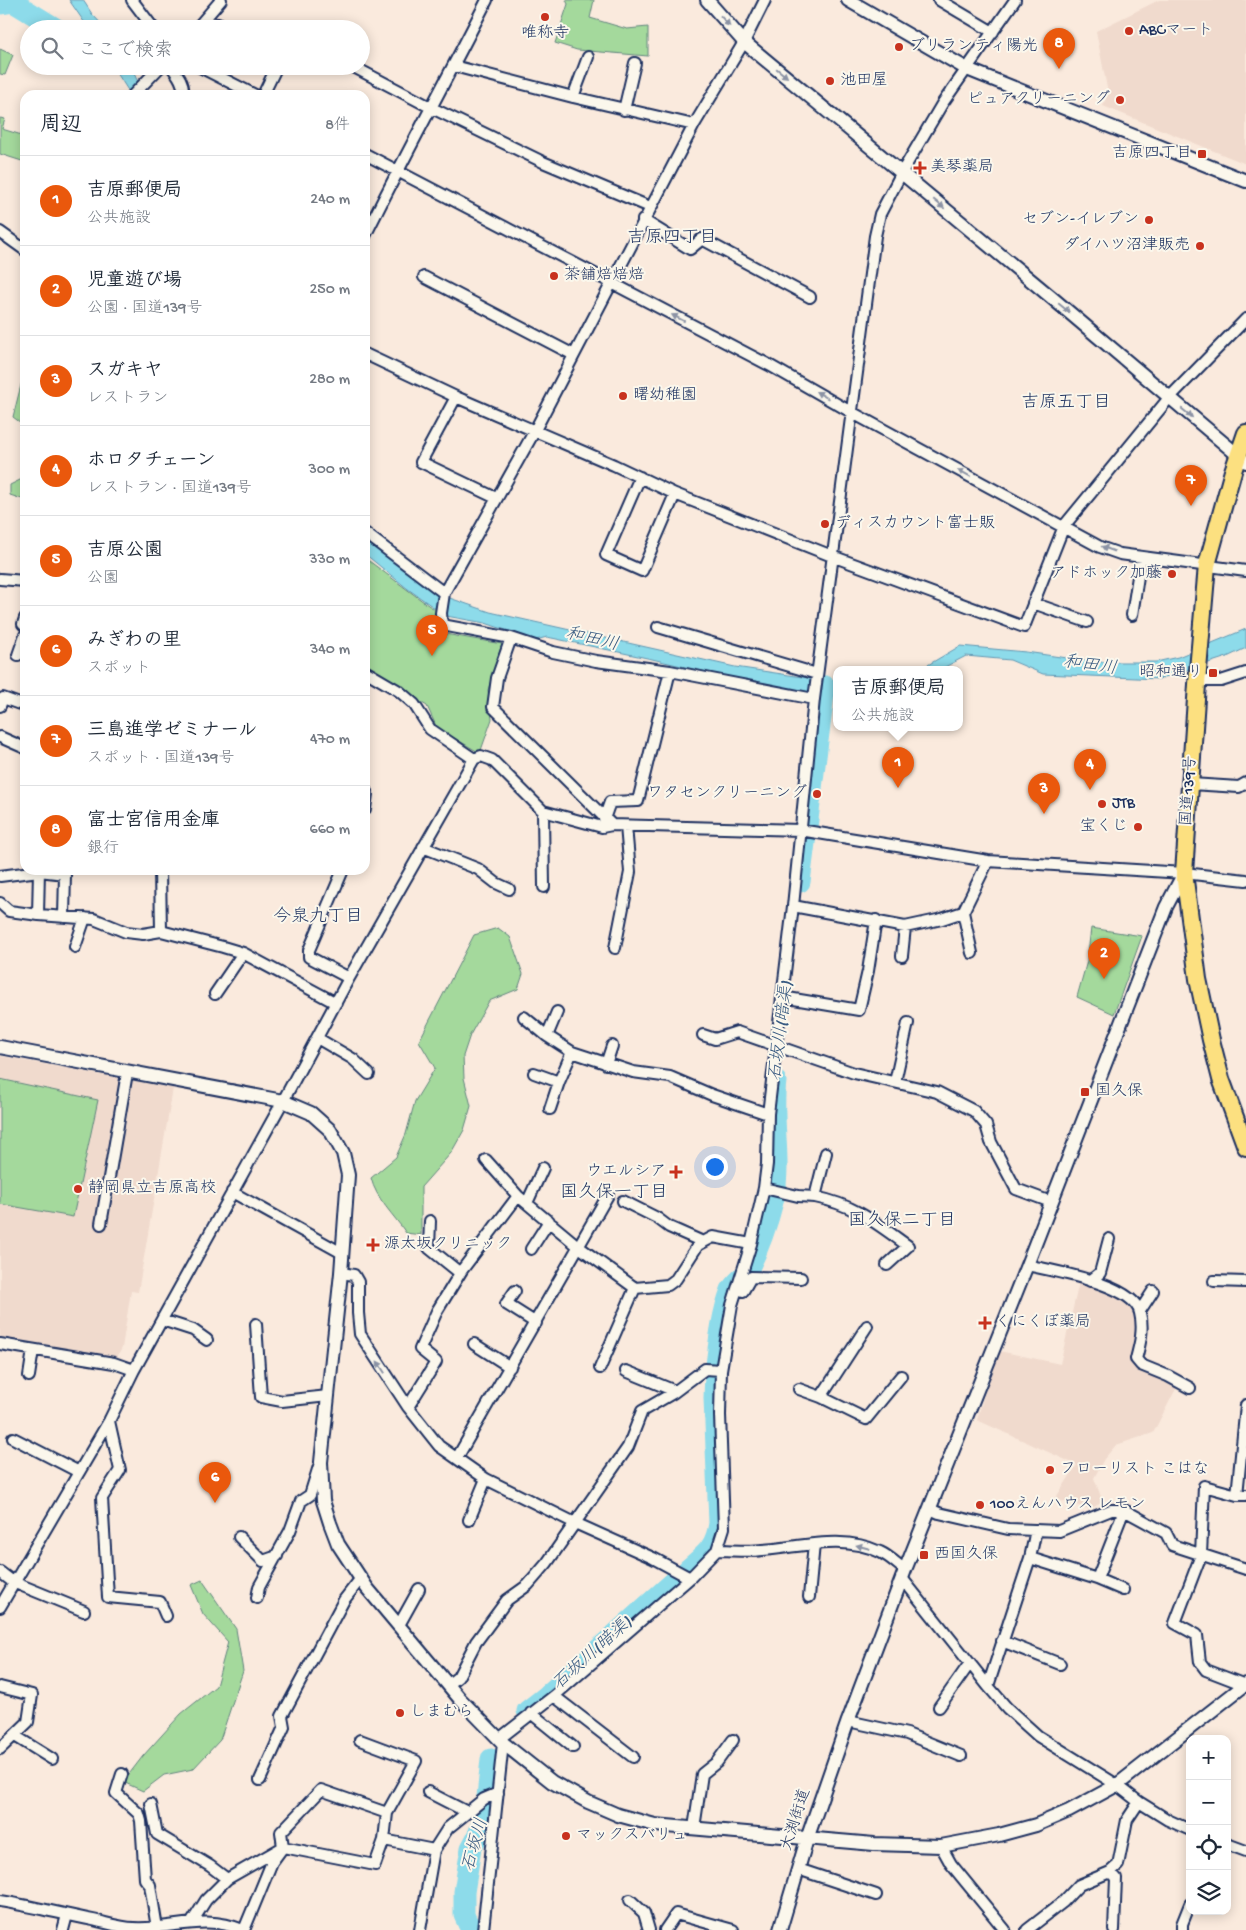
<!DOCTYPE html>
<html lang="ja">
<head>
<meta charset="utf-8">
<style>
  body { margin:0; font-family:"Gochi Hand","Klee One",sans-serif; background:#f2f2f3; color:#1f2937 }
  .controls { position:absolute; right:15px; bottom:15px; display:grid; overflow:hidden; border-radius:10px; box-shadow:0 2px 12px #0003 }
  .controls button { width:45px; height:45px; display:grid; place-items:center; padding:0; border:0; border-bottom:1px solid #e0e1e3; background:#fff; color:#1f2937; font:25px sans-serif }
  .you { position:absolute; left:714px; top:1166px; width:18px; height:18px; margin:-12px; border:4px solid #fff; border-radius:50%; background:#1a73e8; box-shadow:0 0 0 8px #1a73e833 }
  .badge { display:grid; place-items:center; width:32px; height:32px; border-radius:50%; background:#ea580c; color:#fff; font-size:16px; font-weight:700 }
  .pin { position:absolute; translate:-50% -41px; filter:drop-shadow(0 1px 2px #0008) }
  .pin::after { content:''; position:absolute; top:26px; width:18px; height:15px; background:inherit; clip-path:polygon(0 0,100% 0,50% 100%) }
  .popup { position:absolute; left:833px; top:666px; width:130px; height:65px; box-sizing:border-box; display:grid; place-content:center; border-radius:10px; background:#fff; filter:drop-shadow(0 1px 4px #0005); font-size:16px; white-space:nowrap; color:#747a83 }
  .popup b { font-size:19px; color:#1f2937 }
  .popup::after { content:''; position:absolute; left:50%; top:100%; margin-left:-10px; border:10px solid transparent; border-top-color:#fff }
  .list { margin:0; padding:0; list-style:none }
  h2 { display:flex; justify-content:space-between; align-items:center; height:65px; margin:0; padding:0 20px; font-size:21px }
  h2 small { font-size:16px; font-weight:400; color:#747a83 }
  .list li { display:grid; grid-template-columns:32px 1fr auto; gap:15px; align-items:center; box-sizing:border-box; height:90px; padding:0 20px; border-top:1px solid #e0e1e3 }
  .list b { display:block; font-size:19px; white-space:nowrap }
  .list p { margin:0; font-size:16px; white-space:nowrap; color:#747a83 }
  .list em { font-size:16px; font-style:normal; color:#747a83 }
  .icon { flex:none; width:28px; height:28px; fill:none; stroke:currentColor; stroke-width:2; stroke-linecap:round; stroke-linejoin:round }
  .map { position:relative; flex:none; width:1246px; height:1930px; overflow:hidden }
  .search { position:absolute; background:#fff; box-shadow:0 2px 12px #0003; left:20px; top:20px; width:350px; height:55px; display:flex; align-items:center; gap:12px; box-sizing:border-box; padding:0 18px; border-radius:28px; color:#747a83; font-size:19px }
  .panel { position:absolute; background:#fff; box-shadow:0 2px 12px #0003; left:20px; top:90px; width:350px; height:785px; border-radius:15px }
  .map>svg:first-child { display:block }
  .built { fill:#f0dacd }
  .green { fill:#a4d99c; stroke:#60847d }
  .water { fill:#8ddbea; stroke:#5f96b2 }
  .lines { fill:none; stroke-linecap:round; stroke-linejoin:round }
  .river { stroke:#8ddbea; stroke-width:21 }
  .minor-casing { stroke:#1b2f5e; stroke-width:14 }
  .tertiary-casing { stroke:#1b2f5e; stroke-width:16 }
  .trunk-casing { stroke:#1b2f5e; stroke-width:20 }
  .minor { stroke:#fbf7ec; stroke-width:10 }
  .tertiary { stroke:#fbf7ec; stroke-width:12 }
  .trunk { stroke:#fce080; stroke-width:16 }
  .oneway { fill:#8b93a5 }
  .poi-dot { fill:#c8321e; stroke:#fbf7ec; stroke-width:2 }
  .labels { text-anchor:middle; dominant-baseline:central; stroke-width:4; stroke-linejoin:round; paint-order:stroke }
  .poi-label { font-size:16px; fill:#1b2f5e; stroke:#fbf7ec; text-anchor:start }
  .street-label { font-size:16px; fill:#1b2f5e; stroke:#fbf7ec }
  .neighbourhood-label { font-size:18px; fill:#1b2f5e; stroke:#fbf7ec }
  .water-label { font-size:18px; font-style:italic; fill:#385a81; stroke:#fbf7ec }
</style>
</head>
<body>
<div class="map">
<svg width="1246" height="1930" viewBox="0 0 1246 1930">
  <rect width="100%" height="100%" fill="#faeadd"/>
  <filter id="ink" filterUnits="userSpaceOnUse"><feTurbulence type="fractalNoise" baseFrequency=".02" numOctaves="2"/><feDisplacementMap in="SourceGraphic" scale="10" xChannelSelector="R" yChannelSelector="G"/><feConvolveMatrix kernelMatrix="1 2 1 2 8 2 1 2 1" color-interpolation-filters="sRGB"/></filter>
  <g filter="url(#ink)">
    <path class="built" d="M1159 0H1246V164L1103 106 1108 93 1096 31Z
      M0 1056 173 1088 138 1292 131 1291 122 1348 114 1363 0 1341Z
      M1080 1278 1112 1289 1138 1312 1135 1359 1179 1383 1153 1433 1116 1445 1104 1459 1094 1478 1103 1502 1090 1509 1055 1499 1077 1465 977 1420 991 1371 999 1351 1060 1364Z"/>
    <path class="green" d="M566 0H594L590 18 627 29 648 27V56L577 50 555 43 568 4Z
      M0 49 13 55 5 75 0 74Z
      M0 118 5 119 2 129 25 136V162L0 154Z
      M25 369V426L13 417Z
      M25 476V500L10 495V485L24 478Z
      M365 558 428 605 446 616 439 633 502 644 488 690 492 719 480 753 437 728 427 706 365 668Z
      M498 928 510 937 523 974 518 989 489 1001 470 1035 463 1056 464 1078 471 1106 464 1130 451 1153 421 1187V1235L406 1233C394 1215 376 1199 371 1178L396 1157 406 1134 415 1101 435 1068 419 1041 474 935Z
      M1091 928 1142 936 1114 1014 1077 997 1087 961Z
      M0 1079 98 1100 73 1217 0 1204Z
      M202 1580 236 1629 243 1671 220 1740 193 1769 164 1775 143 1791 123 1782 143 1756 181 1714 216 1686 228 1642 203 1614 191 1585Z"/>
    <path class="water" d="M69 0H83L92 14 106 29H89Z
      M107 66H132L136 78 146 95H131L117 73Z
      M365 537 438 594 490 612 735 667 809 678 837 680V696H826L765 686 652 659 547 637 536 640 485 623 446 616 408 589 365 554Z
      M1246 629V648L1227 657 1159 679 1043 674 1010 660 966 656 941 669H921L960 646 1026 652 1095 662H1156L1178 657Z"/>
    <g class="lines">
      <path class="river" d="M0 4 13 2 57 29
        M800 882 825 686
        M716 1365C719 1341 722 1313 731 1290 735 1282 744 1277 748 1270 759 1248 768 1222 774 1198 782 1159 771 1120 776 1081
        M688 1569C706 1554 716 1547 719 1523L714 1398 715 1373
        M527 1711 545 1697 681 1575
        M471 1930 464 1915V1892L471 1848 477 1837 485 1816 491 1759"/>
      <g class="minor-casing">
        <path id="minor" d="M132 0 154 29
          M765 0 744 42 694 125 534 432 444 593 441 613 442 625 511 638 553 652 596 661 670 671 814 699
          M939 0 993 32
          M204 20 234 29
          M196 29 221 0
          M171 66C178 75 185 84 183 95
          M198 66 255 95
          M352 66 432 108 543 162 650 207
          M454 66 573 97 694 125
          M133 95 161 66
          M263 95 277 66
          M573 97 588 57
          M624 110 635 63
          M365 154 769 365 851 412 1100 547 1120 554 1246 571
          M643 220 690 249 702 239 810 297
          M0 232 25 250
          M365 236C404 157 447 79 487 0
          M424 277 574 355
          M365 354 456 397 614 465 675 494 832 556 1024 627 1064 526 1169 398 1246 319
          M456 397 421 462 496 498
          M640 477 606 555 642 571 675 494
          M365 533 444 593
          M0 579 25 581
          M1033 603 1087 622
          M1132 615 1141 557
          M25 618 23 624 25 626
          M658 627 817 674
          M511 638 497 678 493 707 612 825
          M18 655 25 635
          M365 671 399 691 414 704 430 729 474 759
          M1198 681H1221L1246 673
          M0 706 3 698 25 706
          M0 737 25 748
          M1191 784 1239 787 1246 783
          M365 790 367 794 365 809
          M543 811 544 887
          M604 819 610 802 638 801 670 671
          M423 847 478 869 496 883 509 889
          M160 870 161 931
          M343 870 309 950V957L349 978
          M0 876 39 871 65 874 64 917
          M0 903 9 911 39 915 94 919 126 932 143 934 161 931 223 947 243 953 336 1003
          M793 906 905 927 942 919 963 912 988 861
          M963 912 972 953
          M38 915 39 870
          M75 947 85 918
          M615 948 630 872 626 826
          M902 956 905 927
          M215 994 243 953
          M782 997 859 1010 868 971 876 920
          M524 1017 547 1036 572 1052 633 1072 670 1077 712 1095 768 1114
          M703 1035 715 1039 737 1032 854 1073 937 1092 974 1111 986 1125 991 1142 1016 1189 1051 1202
          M547 1036 557 1012
          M317 1038 353 1059 369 1074
          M606 1064 612 1046
          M534 1073 559 1082
          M895 1082 908 1023
          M550 1109 559 1082 572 1052
          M486 1160 518 1196 579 1247 635 1288 668 1285 676 1279 698 1245 713 1237 751 1244
          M764 1188 798 1196 815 1197 826 1153
          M232 1192 342 1253
          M815 1197C855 1205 876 1223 908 1246L887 1265
          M623 1201 657 1218 669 1227 703 1242
          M527 1203 543 1168
          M430 1221 429 1248 460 1273
          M101 1224 127 1073
          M531 1249 549 1221
          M1027 1265C1052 1271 1134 1284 1140 1313 1144 1329 1140 1344 1136 1359L1141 1365 1168 1376 1190 1388
          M341 1273 354 1275 358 1282V1313L360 1334 408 1407 439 1446 486 1479 575 1523 653 1558 690 1578
          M1090 1281 1100 1273 1109 1239
          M1214 1281 1246 1282
          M515 1291 506 1304 536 1323
          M743 1291 751 1277 801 1278
          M1140 1311 1153 1291
          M162 1320 193 1330 207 1340
          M256 1324 261 1397 282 1401 328 1396
          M0 1344 114 1363 134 1370
          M474 1344 510 1367
          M600 1368 635 1288
          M626 1371 675 1391
          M29 1376 33 1350
          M799 1389 821 1397 866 1419 901 1376
          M821 1397 867 1326
          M408 1407 436 1362 420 1349 437 1311 462 1270 518 1196
          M109 1421 120 1470 102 1498 108 1597 160 1602 166 1616
          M13 1438 79 1472
          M457 1458 608 1195
          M1237 1495 1246 1405
          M930 1509 939 1513 1008 1529 1059 1531 1111 1510H1124
          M469 1520 486 1479
          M239 1537 263 1561 277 1556
          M717 1550C732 1550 748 1552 763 1550 802 1547 843 1534 880 1552 889 1556 897 1564 905 1570
          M1030 1558 1097 1579 1123 1590
          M0 1572 13 1582 84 1611
          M902 1578 988 1686 1007 1708 1038 1736 1117 1785 1139 1802 1168 1820 1190 1830
          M1097 1579 1124 1510 1166 1533 1172 1545 1246 1569
          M809 1597 814 1544
          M257 1598 259 1587 290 1531 301 1501 310 1495 319 1466
          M0 1607 109 1421 134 1370 283 1101 349 978 474 759 481 756 492 760 543 811 602 827 612 825 800 830 988 861 1184 873 1246 880
          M399 1625 419 1589
          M1002 1641 1060 1664
          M448 1685 458 1677 476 1642 507 1600 528 1585 547 1563 628 1447 642 1411 673 1393 705 1369 721 1370
          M1245 1685 1206 1670 1200 1662 1197 1635 1175 1623 1201 1555 1204 1486 1237 1495H1246
          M988 1686 1030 1558 1036 1530
          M0 1687 32 1695 28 1722 0 1749
          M554 1696 633 1757
          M939 1707 970 1663
          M531 1713 573 1747
          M848 1721 907 1734 961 1756
          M15 1736 52 1759
          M499 1739 554 1696 690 1578 717 1550 724 1528 720 1415 721 1370 732 1305 751 1244 764 1188 767 1164 768 1114 793 906 814 699 875 236 880 214 902 172 942 104 1015 0
          M360 1740 416 1761 387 1813
          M122 1774 116 1793 139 1814 141 1821 145 1879 150 1885 157 1928
          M260 1780 284 1727 282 1716 344 1600 361 1578
          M428 1792 467 1812
          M151 1804 157 1834 210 1866 227 1879
          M694 1828 702 1774 717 1762 733 1740
          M384 1840 434 1850
          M1227 1844 1246 1851
          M941 1846 951 1864 1005 1930
          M798 1869 876 1895
          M1110 1872 1116 1878 1114 1930
          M630 1900 644 1913 649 1930
          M0 1901C31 1906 62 1914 93 1920 107 1923 121 1928 134 1928 174 1930 203 1913 243 1930
          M192 1922 206 1900 227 1879 283 1847 375 1865 384 1840 387 1813 321 1790 281 1832 283 1847 272 1862 244 1930
          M63 1930 67 1915
          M420 1930 434 1850 448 1828 484 1799 498 1793
          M483 1930 503 1743
          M665 1930 676 1914 733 1930
          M1027 1930 1063 1902 1079 1885 1110 1872 1118 1865 1127 1820 1139 1802
          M1182 1930V1924L1190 1904"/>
      </g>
      <g class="tertiary-casing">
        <path id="tertiary" d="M707 0 744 42 1051 297 1246 462
          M848 0 967 69 1246 181
          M0 1047 283 1101 311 1113 330 1130 343 1153 348 1175 341 1273 321 1462 323 1501 330 1523 338 1544 367 1588 460 1699 503 1743 552 1782 588 1802 618 1815 655 1825 874 1844 941 1846 999 1835 1036 1825 1069 1811 1117 1785 1246 1684
          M780 1930 807 1839 848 1721 905 1570 1027 1265 1166 907 1184 873"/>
      </g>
      <g class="trunk-casing">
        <path id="trunk" d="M1246 433 1233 471 1207 565 1198 670 1184 873 1198 979 1211 1040 1221 1079 1246 1147"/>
      </g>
      <use href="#minor" class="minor"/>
      <use href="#tertiary" class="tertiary"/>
      <use href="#trunk" class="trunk"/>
    </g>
    <defs><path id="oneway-solid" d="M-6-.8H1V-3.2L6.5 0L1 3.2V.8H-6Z" transform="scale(1.25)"/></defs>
    <g class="oneway">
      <use href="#oneway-solid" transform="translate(725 21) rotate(48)"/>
      <use href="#oneway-solid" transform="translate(782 73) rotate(39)"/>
      <use href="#oneway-solid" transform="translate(939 204) rotate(40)"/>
      <use href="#oneway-solid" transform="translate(1064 308) rotate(40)"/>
      <use href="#oneway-solid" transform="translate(678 318) rotate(-153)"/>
      <use href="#oneway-solid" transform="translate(822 395) rotate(-150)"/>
      <use href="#oneway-solid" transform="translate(1187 413) rotate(40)"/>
      <use href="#oneway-solid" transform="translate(964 473) rotate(-152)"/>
      <use href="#oneway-solid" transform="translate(1108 549) rotate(-159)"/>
      <use href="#oneway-solid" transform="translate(381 1367) rotate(-123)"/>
      <use href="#oneway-solid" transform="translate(863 1547) rotate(-165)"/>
    </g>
  </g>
  <g class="poi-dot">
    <circle cx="545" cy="17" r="5"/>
    <circle cx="1129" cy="31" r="5"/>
    <circle cx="899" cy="47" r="5"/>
    <circle cx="830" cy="81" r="5"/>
    <circle cx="1120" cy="100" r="5"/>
    <rect x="1197" y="149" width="10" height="10" rx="2.5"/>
    <path d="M917.5 160.5h5v5h5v5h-5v5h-5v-5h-5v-5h5z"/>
    <circle cx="1149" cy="220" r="5"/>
    <circle cx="1200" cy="246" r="5"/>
    <circle cx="554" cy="276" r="5"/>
    <circle cx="623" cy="396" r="5"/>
    <circle cx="825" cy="524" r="5"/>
    <circle cx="1172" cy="574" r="5"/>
    <rect x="1208" y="668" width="10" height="10" rx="2.5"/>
    <circle cx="817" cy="794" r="5"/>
    <circle cx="1102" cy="804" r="5"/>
    <circle cx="1138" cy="827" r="5"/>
    <rect x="1080" y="1087" width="10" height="10" rx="2.5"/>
    <path d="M673.5 1164.5h5v5h5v5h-5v5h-5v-5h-5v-5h5z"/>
    <circle cx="78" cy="1189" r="5"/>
    <path d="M370.5 1237.5h5v5h5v5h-5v5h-5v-5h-5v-5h5z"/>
    <path d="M982.5 1315.5h5v5h5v5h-5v5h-5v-5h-5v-5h5z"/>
    <circle cx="1050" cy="1470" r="5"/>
    <circle cx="980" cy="1505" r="5"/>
    <rect x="919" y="1550" width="10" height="10" rx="2.5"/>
    <circle cx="400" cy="1713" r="5"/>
    <circle cx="566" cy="1836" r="5"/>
  </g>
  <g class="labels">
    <g class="poi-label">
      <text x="1139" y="31">ABCマート</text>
      <text x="545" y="34" text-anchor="middle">唯称寺</text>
      <text x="909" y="47">ブリランティ陽光</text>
      <text x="840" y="81">池田屋</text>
      <text x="1110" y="100" text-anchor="end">ピュアクリーニング</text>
      <text x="1192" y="154" text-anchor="end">吉原四丁目</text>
      <text x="930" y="168">美琴薬局</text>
      <text x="1139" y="220" text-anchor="end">セブン-イレブン</text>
      <text x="1190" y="246" text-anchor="end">ダイハツ沼津販売</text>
      <text x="564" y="276">茶舗焙焙焙</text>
      <text x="633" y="396">曙幼稚園</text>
      <text x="835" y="524">ディスカウント富士販</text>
      <text x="1162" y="574" text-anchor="end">アドホック加藤</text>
      <text x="1203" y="673" text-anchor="end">昭和通り</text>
      <text x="807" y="794" text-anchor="end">ワタセンクリーニング</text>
      <text x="1112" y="804">JTB</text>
      <text x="1128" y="827" text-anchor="end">宝くじ</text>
      <text x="1095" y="1092">国久保</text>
      <text x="666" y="1172" text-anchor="end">ウエルシア</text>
      <text x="88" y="1189">静岡県立吉原高校</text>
      <text x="384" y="1245">源太坂クリニック</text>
      <text x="995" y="1323">くにくぼ薬局</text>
      <text x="1060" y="1470">フローリスト こはな</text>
      <text x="990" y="1505">100えんハウス レモン</text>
      <text x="934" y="1555">西国久保</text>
      <text x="410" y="1713">しまむら</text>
      <text x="576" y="1836">マックスバリュ</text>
    </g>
    <g class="street-label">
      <text transform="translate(1190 791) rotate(-86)">国道139号</text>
      <text transform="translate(797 1820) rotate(-72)">大渕街道</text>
    </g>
    <g class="neighbourhood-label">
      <text x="672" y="238">吉原四丁目</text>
      <text x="1066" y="403">吉原五丁目</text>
      <text x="318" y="917">今泉九丁目</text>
      <text x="614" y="1193">国久保一丁目</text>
      <text x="902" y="1221">国久保二丁目</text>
    </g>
    <g class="water-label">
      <text transform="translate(592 640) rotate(13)">和田川</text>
      <text transform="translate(1090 666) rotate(8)">和田川</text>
      <text transform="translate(782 1031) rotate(-83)">石坂川(暗渠)</text>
      <text transform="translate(593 1654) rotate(-42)">石坂川(暗渠)</text>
      <text transform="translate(476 1845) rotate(-74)">石坂川</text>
    </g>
  </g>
</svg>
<div class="controls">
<button>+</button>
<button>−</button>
<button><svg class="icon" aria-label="locate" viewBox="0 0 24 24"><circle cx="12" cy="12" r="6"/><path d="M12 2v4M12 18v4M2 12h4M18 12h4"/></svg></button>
<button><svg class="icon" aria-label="layers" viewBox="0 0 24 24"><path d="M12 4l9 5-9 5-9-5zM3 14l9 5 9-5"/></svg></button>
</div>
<div class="you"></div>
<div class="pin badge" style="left:898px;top:788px">1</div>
<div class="popup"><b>吉原郵便局</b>公共施設</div>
<div class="pin badge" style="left:1104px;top:979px">2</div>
<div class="pin badge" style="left:1044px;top:814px">3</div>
<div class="pin badge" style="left:1090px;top:790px">4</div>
<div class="pin badge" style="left:432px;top:656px">5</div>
<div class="pin badge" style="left:215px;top:1503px">6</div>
<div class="pin badge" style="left:1191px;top:506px">7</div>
<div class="pin badge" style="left:1059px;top:69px">8</div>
<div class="search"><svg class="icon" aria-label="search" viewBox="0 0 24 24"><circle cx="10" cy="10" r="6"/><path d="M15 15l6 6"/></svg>ここで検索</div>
<section class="panel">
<h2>周辺<small>8件</small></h2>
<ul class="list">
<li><span class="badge">1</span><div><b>吉原郵便局</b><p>公共施設</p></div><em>240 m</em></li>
<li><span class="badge">2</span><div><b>児童遊び場</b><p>公園 · 国道139号</p></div><em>250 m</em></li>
<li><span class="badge">3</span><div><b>スガキヤ</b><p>レストラン</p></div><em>280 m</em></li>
<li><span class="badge">4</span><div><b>ホロタチェーン</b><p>レストラン · 国道139号</p></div><em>300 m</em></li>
<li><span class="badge">5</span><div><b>吉原公園</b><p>公園</p></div><em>330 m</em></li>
<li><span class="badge">6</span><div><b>みぎわの里</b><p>スポット</p></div><em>340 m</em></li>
<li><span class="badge">7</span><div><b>三島進学ゼミナール</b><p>スポット · 国道139号</p></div><em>470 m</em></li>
<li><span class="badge">8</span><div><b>富士宮信用金庫</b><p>銀行</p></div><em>660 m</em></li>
</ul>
</section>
</div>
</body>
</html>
